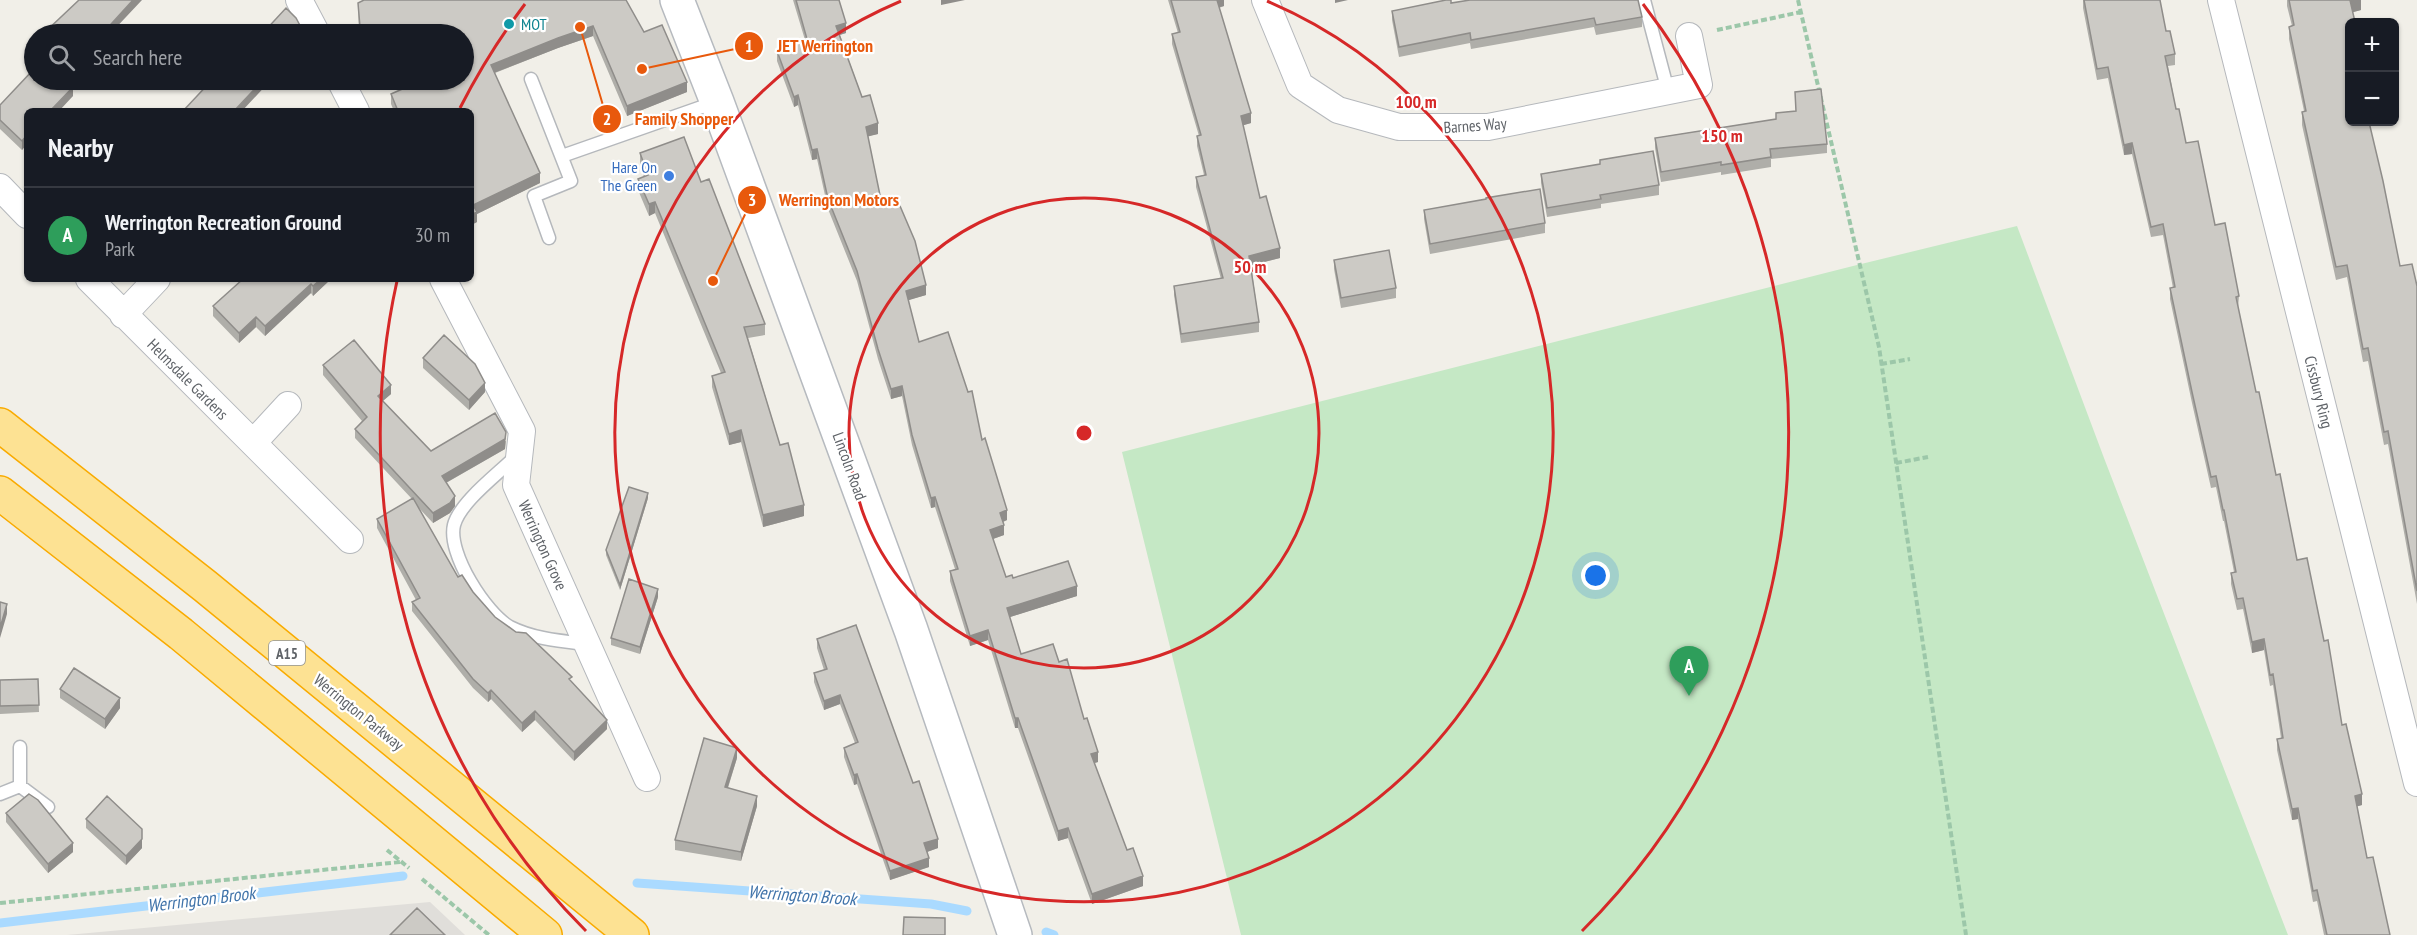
<!DOCTYPE html>
<html lang="en">
<head>
<meta charset="utf-8">
<style>
  body { margin:0; font-family:"PT Sans Narrow",sans-serif; background:#20242c; color:#f1f3f6 }
  .controls { position:absolute; right:18px; top:18px; display:grid; overflow:hidden; border-radius:9px; box-shadow:0 2px 4px #0004 }
  .controls button { width:54px; height:54px; display:grid; place-items:center; padding:0; border:0; border-bottom:2px solid #363941; background:#171b24; color:#f1f3f6; font:30px sans-serif }
  .you { position:absolute; left:1596px; top:576px; width:21px; height:21px; margin:-15px; border:4px solid #fff; border-radius:50%; background:#1a73e8; box-shadow:0 0 0 9px #1a73e833 }
  .badge { display:grid; place-items:center; width:39px; height:39px; border-radius:50%; background:#2563eb; color:#fff; font-size:20px; font-weight:700 }
  .pin { position:absolute; translate:-50% -50px; filter:drop-shadow(0 2px 3px #0008) }
  .pin::after { content:''; position:absolute; top:32px; width:21px; height:18px; background:inherit; clip-path:polygon(0 0,100% 0,50% 100%) }
  .list { margin:0; padding:0; list-style:none }
  h2 { display:flex; justify-content:space-between; align-items:center; height:78px; margin:0; padding:0 24px; font-size:26px }
  h2 small { font-size:20px; font-weight:400; color:#9ea1a6 }
  .list li { display:grid; grid-template-columns:39px 1fr auto; gap:18px; align-items:center; box-sizing:border-box; height:96px; padding:0 24px; border-top:2px solid #363941 }
  .list b { display:block; font-size:22px; white-space:nowrap }
  .list p { margin:0; font-size:20px; white-space:nowrap; color:#9ea1a6 }
  .list em { font-size:20px; font-style:normal; color:#9ea1a6 }
  .icon { flex:none; width:33px; height:33px; fill:none; stroke:currentColor; stroke-width:2; stroke-linecap:round; stroke-linejoin:round }
  .map { position:relative; flex:none; width:2417px; height:935px; overflow:hidden }
  .search { position:absolute; background:#171b24; box-shadow:0 2px 4px #0004; left:24px; top:24px; width:450px; height:66px; display:flex; align-items:center; gap:15px; box-sizing:border-box; padding:0 21px; border-radius:33px; color:#9ea1a6; font-size:22px }
  .panel { position:absolute; background:#171b24; box-shadow:0 2px 4px #0004; left:24px; top:108px; width:450px; height:174px; border-radius:9px }
  .map>svg:first-child { display:block }
  .industrial { fill:#e0deda }
  .green { fill:#c5e8c5 }
  .lines { fill:none; stroke-linecap:round; stroke-linejoin:round }
  .stream { stroke:#aadaff; stroke-width:9 }
  .lane-casing { stroke:#b5b8bc; stroke-width:15 }
  .street-casing { stroke:#b5b8bc; stroke-width:28 }
  .secondary-casing { stroke:#b6babf; stroke-width:36 }
  .highway-casing { stroke:#f9ab00; stroke-width:36 }
  .path { stroke:#9cc7a9; stroke-width:4; stroke-dasharray:6 3; stroke-linecap:butt }
  .lane { stroke:#fff; stroke-width:12 }
  .street { stroke:#fff; stroke-width:26 }
  .secondary { stroke:#fff; stroke-width:33 }
  .highway { stroke:#fde293; stroke-width:33 }
  .wall { fill:#afaea9 }
  .shaded-wall { fill:#8f8d8a }
  .building { fill:#cccac5; stroke:#8f8d8a; stroke-width:1.5 }
  .ring { fill:none; stroke:#d62828; stroke-width:3 }
  .culture-dot { fill:#0f9aa8; stroke:#fff; stroke-width:2 }
  .shop-dot { fill:#3f7fe0; stroke:#fff; stroke-width:2 }
  .labels { text-anchor:middle; dominant-baseline:central; stroke-width:4.5; stroke-linejoin:round; paint-order:stroke }
  .shield { fill:#fff; stroke:#8f9295; stroke-width:1.5 }
  .shield-label { font-size:15px; font-weight:bold; fill:#5f6368 }
  .culture-label { font-size:16px; fill:#0d838f; stroke:#fff; text-anchor:start }
  .street-label { font-size:16px; fill:#5f6368; stroke:#fff }
  .shop-label { font-size:16px; fill:#366cbe; stroke:#fff; text-anchor:end }
  .water-label { font-size:18px; font-style:italic; fill:#4174aa; stroke:#fff }
  .centre { fill:#d62828; stroke:#fff; stroke-width:3 }
  .ring-label { font-size:18px; text-anchor:middle; font-weight:bold; fill:#d62828; stroke:#fff; stroke-width:4.5; stroke-linejoin:round; paint-order:stroke }
  .leader { fill:none; stroke:#e8590c; stroke-width:2 }
  .callout-dot { fill:#e8590c; stroke:#fff; stroke-width:2 }
  .mark-label { font-size:18px; text-anchor:middle; font-weight:bold; fill:#fff }
  .callout-label { font-size:18px; text-anchor:middle; font-weight:bold; fill:#e8590c; stroke:#fff; stroke-width:4.5; stroke-linejoin:round; paint-order:stroke }
</style>
</head>
<body>
<div class="map">
<svg width="2417" height="935" viewBox="0 0 2417 935">
  <rect width="100%" height="100%" fill="#f1efe8"/>
  <path class="industrial" d="M430 902 465 935H67Z"/>
  <path class="green" d="M2017 226 2104 458 2288 935H1241L1122 452 1853 266Z"/>
  <g class="lines">
    <path class="stream" d="M637 883 931 904 967 911
      M0 923 403 876
      M1046 932 1054 935"/>
    <g class="lane-casing">
      <path id="lane" d="M1644 0 1668 91
        M531 79 571 181 534 196 549 238
        M562 156 716 102
        M515 457C498 474 460 502 454 525 447 553 486 614 510 627 534 639 560 641 586 644
        M20 786 48 807
        M0 794 20 786V747"/>
    </g>
    <g class="street-casing">
      <path id="street" d="M299 0 317 34
        M1265 0 1300 85 1338 110 1399 127H1488L1699 85 1689 36
        M2221 0 2417 783
        M340 80 356 111
        M0 187 27 215
        M89 279 350 540
        M443 279 522 431 516 485 647 778
        M123 315 157 279
        M253 443 288 405"/>
    </g>
    <g class="secondary-casing">
      <path id="secondary" d="M677 0 717 102 911 630 1015 935"/>
    </g>
    <g class="highway-casing">
      <path id="highway" d="M0 425 205 586 632 935
        M0 493 181 634 545 935"/>
    </g>
    <path class="path" d="M1798 0 1879 347 1966 935
      M1717 30 1801 12
      M1881 364 1910 359
      M1896 463 1928 457
      M387 850 409 868
      M422 879 489 935
      M0 903 400 862"/>
    <use href="#lane" class="lane"/>
    <use href="#street" class="street"/>
    <use href="#secondary" class="secondary"/>
    <use href="#highway" class="highway"/>
  </g>
  <path class="wall" d="M793 0H839L846 33 840 35 862 97 878 134 868 136 882 205 926 295 908 300 919 342 982 440 1007 520 1003 522 1004 535 993 539 1006 577 1077 596 1010 617 1021 654 1059 662 1084 719 1098 762 1094 763 1127 850 1143 886 1092 904 1068 838 1058 841 1018 728H1015L988 640 970 646 950 581V571L955 569 935 507 931 508 912 445 902 396 891 399 878 359 857 281 828 209 817 159 812 160 798 105 794 107 777 61V51L805 40Z
    M1168 0H1224V6L1219 8 1251 123 1243 125 1260 198 1280 258 1251 265 1259 322V332L1181 343 1174 295V286L1221 279 1196 187V177L1204 175 1197 146V136H1199L1172 44V34L1178 33Z
    M2083 0H2160L2166 31 2175 54V65L2168 66 2176 109 2186 143 2239 296 2238 308 2256 392 2297 560 2324 641 2342 725 2362 805 2357 806 2367 858 2390 935H2324L2317 901 2313 902 2298 819 2292 820 2277 750V739L2281 738 2273 685 2270 686 2264 650 2252 653 2243 609 2237 610 2231 584V573L2234 572 2224 521H2223L2216 487 2211 488 2192 403 2170 299V288H2173L2163 235 2151 237 2132 154 2124 155 2108 78 2097 80 2083 8Z
    M2287 0H2361V10L2353 12 2349 122 2400 266 2417 286V604L2388 444 2384 445 2368 361 2363 362 2347 277 2336 280 2302 125V112L2304 111 2289 39V27L2292 26 2287 6Z
    M358 3 644 32 687 92 627 116 593 36 558 48 495 73 540 183 477 214V222L471 225V111H394L391 104V94L464 80V34H359Z
    M1451 3 1642 17V27L1596 35 1594 27 1471 49 1470 43 1399 57 1392 20V11Z
    M77 80 71 85 73 96 27 111V144L22 150 0 129V105Z
    M1795 92 1827 144V153L1771 159V167L1721 175V172L1661 182 1655 148V138L1776 119V113L1796 111Z
    M640 153 701 182 765 324V335L748 338 780 445 804 516 763 527 741 442 729 445 712 387V376L721 373 655 213 649 216 638 190V179L644 177 640 165Z
    M1600 160 1659 185V195L1601 204V208L1547 217 1541 183V174L1600 164Z
    M1424 210 1545 223V233L1430 254 1424 219Z
    M1334 260 1396 288V298L1341 308 1334 269Z
    M331 279 313 296 311 293 265 336 256 327 239 343 213 316V306Z
    M423 358 485 392 469 410 423 368Z
    M323 365 391 394 383 401 431 451 506 441 505 449 446 483 455 506 450 513 433 523 417 506 458 577 473 592 495 617 572 682 607 729 574 761 535 720 522 732 491 699 488 702 473 688 412 611V602L416 600 377 528V519L412 499 355 438V429L362 421 323 375Z
    M648 498 620 590 606 555V550Z
    M658 597 640 654 611 645V638Z
    M817 639 913 783 938 848 927 852 929 867 890 880 857 784 854 785 844 757V748L855 743 840 704 824 710 814 682V673L824 670 817 648Z
    M38 679 39 712 0 714V680Z
    M60 689 120 708 105 729 60 698Z
    M737 758 728 788 757 806 741 861 675 850V840Z
    M6 813 73 852 48 873 6 822Z
    M86 819 142 848 126 865 86 828Z"/>
  <path class="shaded-wall" d="M133 0H142L110 34H102Z
    M941 0H965L941 5Z
    M1216 0H1224V6L1216 8Z
    M1335 0H1348L1335 3Z
    M2350 0H2361V10L2350 13Z
    M846 23V33L836 36V26Z
    M593 26V36L558 48 491 74V65L558 38Z
    M68 80H77L66 90V81Z
    M263 80H271L242 111H234Z
    M687 82V92L627 116V106Z
    M73 87V96L59 111H50Z
    M798 95V105L794 107V97Z
    M1251 113V123L1241 126V116Z
    M878 123V134L866 137V127Z
    M27 135V144L22 150V141Z
    M2132 143V154L2124 155V145Z
    M817 149V159L812 160V150Z
    M540 173V183L477 214V222L471 225V215L473 205Z
    M655 202V213L649 216V204Z
    M1280 248V258L1249 266V256Z
    M321 279H331L313 296V286Z
    M311 284V293L265 336V326Z
    M926 285V295L906 301V291Z
    M256 317V327L239 343V333Z
    M485 383V392L469 410V400Z
    M391 385V394L378 405V396Z
    M902 386V396L891 399V389Z
    M741 430V442L729 445V434Z
    M506 432 505 449 442 485V476Z
    M648 493V498L620 590V585Z
    M455 496V506L450 513 433 523V513Z
    M935 497V507L931 508V498Z
    M804 505V516L763 527V515Z
    M1007 510V520L1000 523V513Z
    M1004 525V535L990 540V530Z
    M1077 586V596L1007 618V608Z
    M658 589V597L640 654V647Z
    M7 604V614L0 638V628Z
    M988 630V640L970 646V636Z
    M2264 639V650L2252 653V642Z
    M491 690V699L488 702V693Z
    M840 695V704L824 710V701Z
    M120 698V708L105 729V719Z
    M535 711V720L522 732V723Z
    M1015 718H1018V728H1015Z
    M607 720V729L574 761V752Z
    M737 748V758L725 796V787Z
    M1098 752V762L1091 764V754Z
    M857 774V784L854 785V775Z
    M2362 794V805L2355 807V796Z
    M757 796V806L741 861V852Z
    M2298 808V819L2292 820V809Z
    M1068 828V838L1058 841V831Z
    M142 839V848L126 865V856Z
    M938 839V848L924 853V843Z
    M73 843V852L48 873V864Z
    M929 858V867L890 880V871Z
    M1143 876V886L1092 904V894Z"/>
  <path class="building" d="M79 0H133L102 34H43Z
    M364 0H626L644 32 662 25 687 82 627 106 593 26 558 38 491 65 540 173 473 205 477 212 471 215V111H398L391 94 423 80H464V34H423L422 33 410 34H363L360 27 358 3Z
    M796 0H839L846 23 836 26 862 97 870 95 878 123 866 127 882 205 897 199 915 241 926 285 906 291 919 342 948 332 968 392 972 391 982 440 985 438 1007 510 1000 513 1004 525 990 530 1006 577 1012 575 1013 578 1068 561 1077 586 1007 608 1021 654 1053 644 1059 662 1067 659 1084 719 1087 718 1098 752 1091 754 1127 850 1133 848 1143 876 1092 894 1068 828 1058 831 1018 718H1015L988 630 970 636 950 571 958 569 935 497 931 498 912 435 902 386 891 389 878 349 857 271 828 199 817 149 812 150 798 95 794 97 777 51 807 39Z
    M1171 0H1217L1251 113 1241 116 1260 198 1266 196 1280 248 1249 256 1259 322 1181 334 1174 286 1223 278 1196 177 1206 175 1197 136 1201 135 1172 34 1180 32Z
    M1446 0H1451V3L1470 0H1638L1642 17 1596 25 1594 18 1471 40 1470 33 1399 47 1392 11Z
    M2084 0H2160L2166 31H2170L2175 54 2165 56 2176 109H2179L2186 143 2198 141 2215 225 2225 223 2239 296 2236 297 2256 392H2259L2276 475 2280 474 2297 560 2307 558 2324 641 2328 640 2342 725 2346 724 2362 794 2355 796 2367 858 2373 857 2390 935H2327L2317 890 2313 891 2298 808 2292 809 2277 739 2283 738 2273 674 2270 675 2264 639 2252 642 2243 598 2237 599 2231 573 2236 572 2224 510H2223L2216 476 2211 477 2192 392 2170 288 2175 287 2163 224 2151 227 2132 143 2124 145 2108 67 2097 69Z
    M2289 0H2350L2355 22H2349V122H2369L2383 181 2400 266 2412 264 2417 286V591L2388 431 2384 432 2368 348 2363 349 2347 265 2336 267 2302 112 2306 111 2289 27 2294 25Z
    M286 8 296 18 303 31 300 34H262Z
    M34 69V80H68L66 81 73 87 50 111H27V135L22 141 0 120V105Z
    M212 80H263L234 111H183Z
    M1821 89 1827 144 1770 149 1771 157 1721 165V162L1661 172 1655 138 1776 119V113L1796 111 1795 92Z
    M684 137 701 182 709 179 765 324 744 327 780 445 788 443 804 505 763 515 741 430 729 434 712 376 725 372 655 202 649 204 638 179 648 175 640 153Z
    M1653 151 1659 185 1600 195 1601 199 1547 208 1541 174 1600 164V160Z
    M1540 189 1545 223 1430 244 1424 210 1486 199V198Z
    M1389 250 1396 288 1341 298 1334 260Z
    M243 279H321L313 286 311 284 265 326 256 317 239 333 213 306Z
    M444 335 475 364 485 383 469 400 423 358Z
    M354 340 391 385 378 396 431 451 495 413 506 432 505 439 442 476 455 496 450 503 433 513 355 429 367 417 323 365Z
    M629 487 648 493 620 585 606 550Z
    M413 498 458 577 462 575 473 592 495 617 516 632 526 633 572 677 569 679 607 720 574 752 535 711 522 723 491 690 488 693 473 679 412 602 420 598 377 519Z
    M629 579 658 589 640 647 611 638Z
    M0 602 7 604 0 628Z
    M856 625 913 783 919 781 938 839 924 843 929 858 890 871 857 774 854 775 844 748 858 742 840 695 824 701 814 673 827 669 817 639Z
    M74 668 120 698 105 719 60 689Z
    M38 679 39 705 0 706V680Z
    M704 738 737 748 725 787 757 796 741 852 675 840Z
    M29 794 38 800 73 843 48 864 6 813Z
    M107 796 142 829V839L126 856 86 819Z
    M417 908 445 935H390Z
    M904 917 945 918V935H903Z"/>
  <g class="ring">
    <circle cx="1084" cy="433" r="235"/>
    <path d="M1267 1A469 469 0 1 1 901 1"/>
    <path d="M586 931A704 704 0 0 1 397 281M460 108A704 704 0 0 1 525 4M1643 4A704 704 0 0 1 1582 931"/>
  </g>
  <circle class="culture-dot" cx="509" cy="24" r="6"/>
  <circle class="shop-dot" cx="669" cy="176" r="6"/>
  <g class="labels">
    <rect class="shield" x="269" y="641" width="36" height="24" rx="4.5"/>
    <g class="shield-label">
      <text x="287" y="653">A15</text>
    </g>
    <g class="culture-label">
      <text x="521" y="24">MOT</text>
    </g>
    <g class="street-label">
      <text transform="translate(1475 125) rotate(-4)">Barnes Way</text>
      <text transform="translate(188 379) rotate(45)">Helmsdale Gardens</text>
      <text transform="translate(2319 392) rotate(76)">Cissbury Ring</text>
      <text transform="translate(850 466) rotate(70)">Lincoln Road</text>
      <text transform="translate(543 545) rotate(66)">Werrington Grove</text>
      <text transform="translate(359 712) rotate(39)">Werrington Parkway</text>
    </g>
    <g class="shop-label">
      <text x="657" y="167">Hare On<tspan x="657" dy="18">The Green</tspan></text>
    </g>
    <g class="water-label">
      <text transform="translate(802 895) rotate(4)">Werrington Brook</text>
      <text transform="translate(201 899) rotate(-7)">Werrington Brook</text>
    </g>
  </g>
  <circle cx="1084" cy="433" r="9" class="centre"/>
  <g class="ring-label">
    <text x="1416" y="108">100 m</text>
    <text x="1722" y="142">150 m</text>
    <text x="1250" y="273">50 m</text>
  </g>
  <path class="leader" d="M642 69L749 46M580 27L607 119M713 281L752 200"/>
  <g class="callout-dot">
    <circle cx="642" cy="69" r="6"/>
    <circle cx="580" cy="27" r="6"/>
    <circle cx="713" cy="281" r="6"/>
    <circle cx="749" cy="46" r="15"/>
    <circle cx="607" cy="119" r="15"/>
    <circle cx="752" cy="200" r="15"/>
  </g>
  <g class="mark-label">
    <text x="749" y="52">1</text>
    <text x="607" y="125">2</text>
    <text x="752" y="206">3</text>
  </g>
  <g class="callout-label">
    <text x="825" y="52">JET Werrington</text>
    <text x="684" y="125">Family Shopper</text>
    <text x="839" y="206">Werrington Motors</text>
  </g>
</svg>
<div class="controls">
<button>+</button>
<button>−</button>
</div>
<div class="you"></div>
<div class="pin badge" style="left:1689px;top:696px;background:#2e9e5b">A</div>
<div class="search"><svg class="icon" aria-label="search" viewBox="0 0 24 24"><circle cx="10" cy="10" r="6"/><path d="M15 15l6 6"/></svg>Search here</div>
<section class="panel">
<h2>Nearby<small></small></h2>
<ul class="list">
<li><span class="badge" style="background:#2e9e5b">A</span><div><b>Werrington Recreation Ground</b><p>Park</p></div><em>30 m</em></li>
</ul>
</section>
</div>
</body>
</html>
